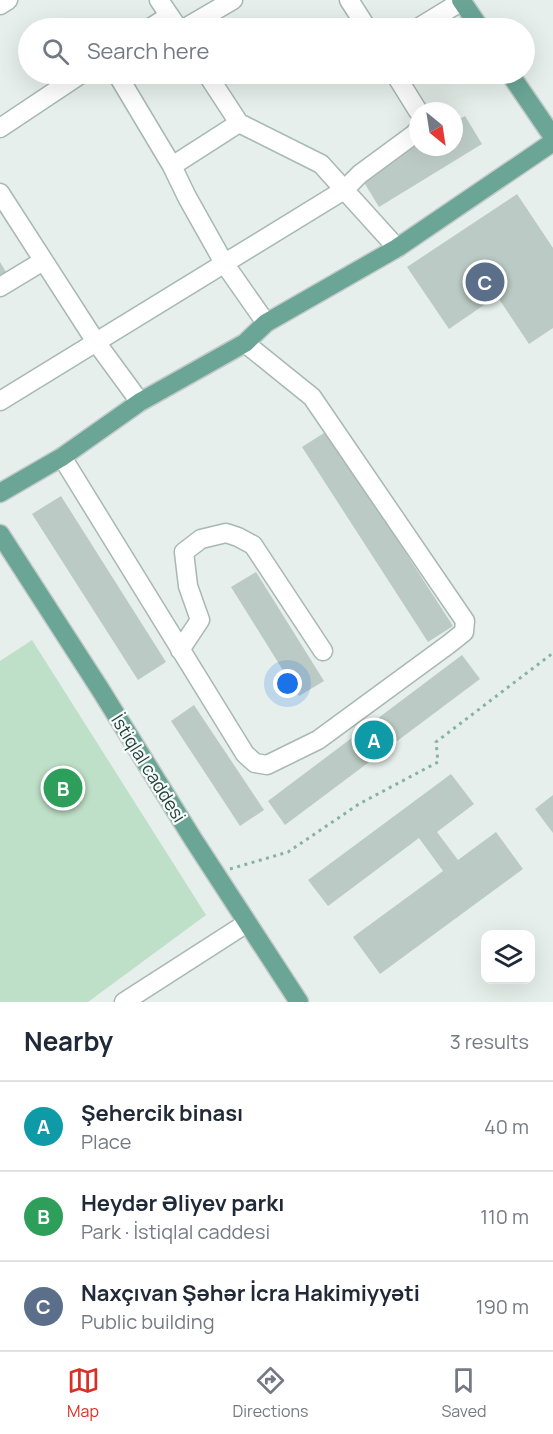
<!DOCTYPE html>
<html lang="en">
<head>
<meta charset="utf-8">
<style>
  body { margin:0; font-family:Manrope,sans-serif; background:#f6f6f7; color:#1f2937 }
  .controls { position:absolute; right:18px; bottom:18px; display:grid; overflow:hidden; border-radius:12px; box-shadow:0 6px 24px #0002 }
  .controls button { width:54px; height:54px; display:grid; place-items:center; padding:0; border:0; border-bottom:2px solid #e0e1e3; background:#fff; color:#1f2937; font:30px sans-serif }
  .compass { position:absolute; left:409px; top:102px; width:54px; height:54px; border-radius:50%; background:#fff; box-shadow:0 6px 24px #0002; rotate:150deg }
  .you { position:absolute; left:288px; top:684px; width:21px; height:21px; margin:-15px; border:4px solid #fff; border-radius:50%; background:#1a73e8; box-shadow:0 0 0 9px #1a73e833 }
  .badge { display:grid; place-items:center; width:39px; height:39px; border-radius:50%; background:#d93025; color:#fff; font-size:20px; font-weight:700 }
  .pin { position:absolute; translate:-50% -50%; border:3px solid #fff; box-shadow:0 2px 6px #0006 }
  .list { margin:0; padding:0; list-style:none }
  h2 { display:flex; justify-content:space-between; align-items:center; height:78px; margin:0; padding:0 24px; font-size:26px }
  h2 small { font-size:20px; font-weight:400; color:#747a83 }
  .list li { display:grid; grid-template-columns:39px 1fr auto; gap:18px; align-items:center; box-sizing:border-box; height:90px; padding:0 24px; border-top:2px solid #e0e1e3 }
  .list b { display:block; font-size:22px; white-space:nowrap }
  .list p { margin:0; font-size:20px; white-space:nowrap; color:#747a83 }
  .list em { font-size:20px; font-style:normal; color:#747a83 }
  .icon { flex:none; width:33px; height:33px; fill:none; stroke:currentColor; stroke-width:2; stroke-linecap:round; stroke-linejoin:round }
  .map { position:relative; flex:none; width:553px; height:1002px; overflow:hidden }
  .search { position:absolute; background:#fff; box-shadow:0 6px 24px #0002; left:18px; right:18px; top:18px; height:66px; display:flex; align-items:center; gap:15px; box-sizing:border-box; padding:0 21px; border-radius:33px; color:#747a83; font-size:22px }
  .sheet { height:348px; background:#fff }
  nav { display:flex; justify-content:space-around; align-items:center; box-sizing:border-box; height:84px; border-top:2px solid #e0e1e3; background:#fff; font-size:16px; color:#747a83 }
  nav a { display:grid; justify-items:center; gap:3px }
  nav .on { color:#d93025 }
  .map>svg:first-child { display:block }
  .green { fill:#bfe0c8 }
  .building { fill:#bbcac4 }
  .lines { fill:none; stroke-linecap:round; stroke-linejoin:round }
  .minor-casing { stroke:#a8b8b2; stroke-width:21 }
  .major-casing { stroke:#c2cac8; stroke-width:21 }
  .path { stroke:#86b3a5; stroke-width:3; stroke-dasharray:3 4.5; stroke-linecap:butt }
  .minor { stroke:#fff; stroke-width:18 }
  .major { stroke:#6aa596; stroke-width:18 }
  .labels { text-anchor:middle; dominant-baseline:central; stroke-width:4.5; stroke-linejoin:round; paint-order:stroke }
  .street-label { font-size:18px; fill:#24423a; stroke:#f7fbf9 }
</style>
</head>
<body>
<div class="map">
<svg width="553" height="1002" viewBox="0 0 553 1002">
  <rect width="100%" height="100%" fill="#e6efeb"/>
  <path class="green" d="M32 640 206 915 88 1002H0V661Z"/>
  <path class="building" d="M465 116 482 144 379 207 362 179 418 144V147H454V122Z
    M517 194 553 248V328L529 344 497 296 449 329 407 267Z
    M0 262 6 272 0 275Z
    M327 431 453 626 428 642 302 447Z
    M61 496 166 662 138 680 32 514Z
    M256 572 324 681 299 696 231 587Z
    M462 655 480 679 285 825 268 801Z
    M194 705 264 810 240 826 171 721Z
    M451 774 474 804 437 832 458 860 496 832 523 869 380 974 353 937 443 871 419 838 328 906 308 880Z
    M553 795V833L535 809Z"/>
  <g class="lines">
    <g class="minor-casing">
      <path id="minor" d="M159 0 178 28
        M349 0 367 28
        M0 5 8 0
        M150 28 169 16
        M185 28 233 0
        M418 28 462 1
        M117 74 172 166
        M207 74 239 123 321 164 397 248
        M395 74 418 111
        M239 123 172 166 187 197 224 263 266 323
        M0 128 81 74
        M0 193 96 342 140 402
        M0 287 43 261
        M0 401 344 190 360 174 413 135 418 130
        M62 457 245 754 255 763 267 765 318 740 449 644 464 632 465 621 312 397 245 343
        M180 650 200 620 188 586 184 552 201 539 226 533 238 537 253 545 323 651
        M124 1002 247 923"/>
    </g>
    <g class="major-casing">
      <path id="major" d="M461 0 480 28
        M510 74 553 137
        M0 493 62 457 140 402 245 343 266 323 397 248 553 142
        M0 534 100 689 193 839 299 1002"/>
    </g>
    <path class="path" d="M230 869 288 852 359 804 438 762 436 742 553 653"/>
    <use href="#minor" class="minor"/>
    <use href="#major" class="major"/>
  </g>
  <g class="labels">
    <g class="street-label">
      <text transform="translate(149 768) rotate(58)">İstiqlal caddesi</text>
    </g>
  </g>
</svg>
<div class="controls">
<button><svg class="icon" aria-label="layers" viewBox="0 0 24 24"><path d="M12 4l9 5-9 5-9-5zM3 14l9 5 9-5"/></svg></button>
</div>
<svg class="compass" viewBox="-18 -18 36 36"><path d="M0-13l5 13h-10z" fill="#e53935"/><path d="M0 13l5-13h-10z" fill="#747a83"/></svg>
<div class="you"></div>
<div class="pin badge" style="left:374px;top:740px;background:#0f9aa8">A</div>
<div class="pin badge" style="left:63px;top:788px;background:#2e9e5b">B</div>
<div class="pin badge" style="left:485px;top:282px;background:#5c6f8a">C</div>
<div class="search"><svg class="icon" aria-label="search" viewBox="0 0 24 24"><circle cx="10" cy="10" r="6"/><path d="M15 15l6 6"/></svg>Search here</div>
</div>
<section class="sheet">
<h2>Nearby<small>3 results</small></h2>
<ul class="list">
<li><span class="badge" style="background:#0f9aa8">A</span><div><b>Şehercik binası</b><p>Place</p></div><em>40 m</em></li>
<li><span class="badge" style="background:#2e9e5b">B</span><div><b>Heydər Əliyev parkı</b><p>Park · İstiqlal caddesi</p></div><em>110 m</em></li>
<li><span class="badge" style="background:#5c6f8a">C</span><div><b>Naxçıvan Şəhər İcra Hakimiyyəti</b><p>Public building</p></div><em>190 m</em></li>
</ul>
</section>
<nav>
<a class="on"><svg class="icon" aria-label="map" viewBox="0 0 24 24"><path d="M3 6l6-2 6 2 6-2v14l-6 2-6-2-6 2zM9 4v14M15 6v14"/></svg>Map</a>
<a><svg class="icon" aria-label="directions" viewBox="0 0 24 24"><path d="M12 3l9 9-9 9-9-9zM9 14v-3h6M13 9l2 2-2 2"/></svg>Directions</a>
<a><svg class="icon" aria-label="saved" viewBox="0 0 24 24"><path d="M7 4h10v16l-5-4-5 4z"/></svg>Saved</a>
</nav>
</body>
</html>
